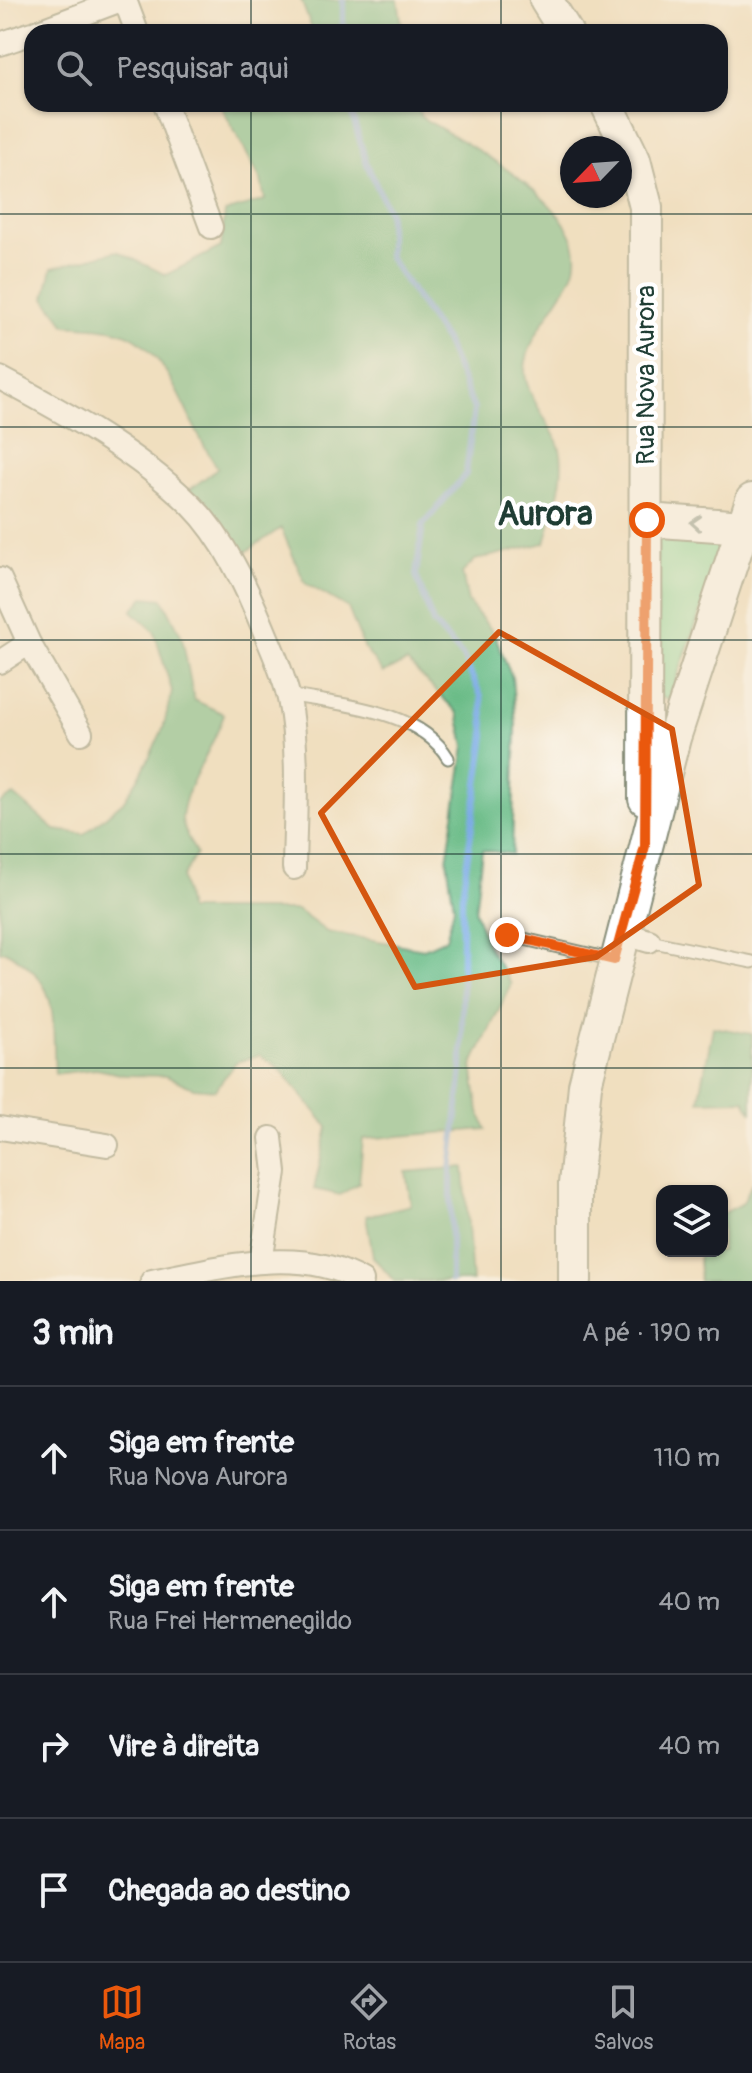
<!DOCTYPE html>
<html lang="pt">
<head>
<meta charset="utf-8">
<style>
  body { margin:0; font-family:Pangolin,sans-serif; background:#242831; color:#f1f3f6 }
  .controls { position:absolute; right:24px; bottom:24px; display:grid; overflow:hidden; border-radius:16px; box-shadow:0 2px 6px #0004 }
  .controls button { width:72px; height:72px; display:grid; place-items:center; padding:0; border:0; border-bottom:2px solid #363941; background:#171b24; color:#f1f3f6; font:40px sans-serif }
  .compass { position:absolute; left:560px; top:136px; width:72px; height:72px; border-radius:50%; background:#171b24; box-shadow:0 2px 6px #0004; rotate:245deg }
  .stop { position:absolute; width:24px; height:24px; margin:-18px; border:6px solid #ea580c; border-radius:50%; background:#fff }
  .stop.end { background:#ea580c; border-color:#fff; box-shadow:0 2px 8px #0008 }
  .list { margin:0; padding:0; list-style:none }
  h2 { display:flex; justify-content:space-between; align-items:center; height:104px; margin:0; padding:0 32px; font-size:34px }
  h2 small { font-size:26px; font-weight:400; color:#9ea1a6 }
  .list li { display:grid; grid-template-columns:52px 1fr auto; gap:24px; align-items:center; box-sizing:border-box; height:144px; padding:0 32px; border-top:2px solid #363941 }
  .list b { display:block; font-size:30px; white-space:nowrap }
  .list p { margin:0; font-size:26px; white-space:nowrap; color:#9ea1a6 }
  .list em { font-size:26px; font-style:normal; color:#9ea1a6 }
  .icon { flex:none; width:44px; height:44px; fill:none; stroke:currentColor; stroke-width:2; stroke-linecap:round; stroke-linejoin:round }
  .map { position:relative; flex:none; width:752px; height:1281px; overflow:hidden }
  .search { position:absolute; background:#171b24; box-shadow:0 2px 6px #0004; left:24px; right:24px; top:24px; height:88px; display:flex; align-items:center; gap:20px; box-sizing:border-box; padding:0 28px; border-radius:24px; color:#9ea1a6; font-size:30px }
  .sheet { height:680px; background:#171b24 }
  nav { display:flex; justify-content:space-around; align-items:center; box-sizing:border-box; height:112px; border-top:2px solid #363941; background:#171b24; font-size:22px; color:#9ea1a6 }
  nav a { display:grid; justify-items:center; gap:4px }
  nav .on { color:#ea580c }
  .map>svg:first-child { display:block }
  .green { fill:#82dba0; stroke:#508c6a; stroke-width:2 }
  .forest { fill:#69bb86; stroke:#447c5d; stroke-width:2 }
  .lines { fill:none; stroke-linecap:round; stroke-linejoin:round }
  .stream { stroke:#78a9e3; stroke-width:6 }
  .lane-casing { stroke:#888e7a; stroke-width:15 }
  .street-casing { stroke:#888e7a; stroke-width:26 }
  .secondary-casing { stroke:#888e7a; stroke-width:36 }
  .lane { stroke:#fff; stroke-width:11 }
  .street { stroke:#fff; stroke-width:22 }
  .secondary { stroke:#fff; stroke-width:32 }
  .oneway { stroke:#8f9e9a }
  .route { stroke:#ea580c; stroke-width:10 }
  .marked { fill:none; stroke:#d45610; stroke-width:6; stroke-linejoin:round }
  .grid { fill:none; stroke:#1f3d34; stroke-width:2; stroke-opacity:0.55 }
  .labels { text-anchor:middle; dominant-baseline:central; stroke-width:8; stroke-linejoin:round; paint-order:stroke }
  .street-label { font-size:26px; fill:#1f3d34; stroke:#fff }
  .district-label { font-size:34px; font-weight:bold; fill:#1f3d34; stroke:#fff }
</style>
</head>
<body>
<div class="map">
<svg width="752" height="1281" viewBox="0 0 752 1281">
  <rect width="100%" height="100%" fill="#fff"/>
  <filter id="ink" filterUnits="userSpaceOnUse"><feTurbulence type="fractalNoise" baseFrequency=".0125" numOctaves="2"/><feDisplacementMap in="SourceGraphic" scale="16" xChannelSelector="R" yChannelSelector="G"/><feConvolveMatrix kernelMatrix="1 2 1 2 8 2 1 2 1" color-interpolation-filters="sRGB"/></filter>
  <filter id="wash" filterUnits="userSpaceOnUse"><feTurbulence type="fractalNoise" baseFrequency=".006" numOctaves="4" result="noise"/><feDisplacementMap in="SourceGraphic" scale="32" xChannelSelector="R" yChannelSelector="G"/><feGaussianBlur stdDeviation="1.8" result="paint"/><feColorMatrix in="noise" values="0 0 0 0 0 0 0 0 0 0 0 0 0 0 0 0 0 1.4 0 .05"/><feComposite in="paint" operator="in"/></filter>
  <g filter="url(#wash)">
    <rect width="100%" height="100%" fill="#f0dfbf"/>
    <path class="green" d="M656 528 728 536 669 699 659 697Z"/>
    <path class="forest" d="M301 0H398L403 32H305L312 29Z
      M220 104H417L421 117C464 143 605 213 571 278 557 305 526 339 525 370 524 396 557 429 561 454 565 482 552 516 545 543L475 560 462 573 468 602 494 633 512 678 516 726 512 854 482 850 475 912 487 945 511 984 472 1066 479 1111 486 1129 363 1139 359 1183 340 1195 314 1189 328 1127 280 1069 259 1055 236 1062 215 1090 193 1088 166 1076 125 1075 96 1069 55 1074C51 1016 63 982 5 951L0 952V803L14 795 55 830 84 834 123 802 141 774 163 729 172 691 154 631 132 611 144 597 163 599 182 637 194 700 224 714C214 749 183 786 182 819 182 830 192 844 196 854L182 878 188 910H297L327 932 424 949 446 939 454 907 447 860 465 746 458 713 407 662 383 673 364 648 348 608 305 583 281 528 243 554 210 509 188 491 218 468C189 429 176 369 139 341 120 326 88 327 66 325L45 298 52 268 117 251 166 275 221 247 225 212 265 200 261 180Z
      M713 1027 752 1034V1113L745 1100 699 1101Z
      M464 1167 472 1281H394L373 1257 366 1216 411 1205 406 1172Z
      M752 1183V1281H699V1251H722V1214L743 1203Z"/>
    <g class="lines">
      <path class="stream" d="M343 32V0
        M349 104 366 162 389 213V257L445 340 474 409 466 474 423 525 416 575 433 623 462 655 481 696 485 735 462 896V1069L451 1170V1281"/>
    </g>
  </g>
  <g filter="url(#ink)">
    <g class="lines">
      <g class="lane-casing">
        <path id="lane" d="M288 695C340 705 419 709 448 758
          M507 935 614 960
          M649 941 752 962"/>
      </g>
      <g class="street-casing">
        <path id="street" d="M125 0 137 32
          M36 32 121 0
          M0 44 32 33
          M165 104 211 227
          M0 378C66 413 137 452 191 505 224 538 247 588 264 630 273 652 284 675 289 699 300 754 295 811 294 868
          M0 579 29 643 81 733
          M0 662 29 643
          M622 933 649 941
          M0 1128 107 1145
          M261 1262 275 1172 271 1138
          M152 1281C218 1268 300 1244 362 1281"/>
      </g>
      <g class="secondary-casing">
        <path id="secondary" d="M546 0 566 32
          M607 104 634 160 646 207 645 799
          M647 520 744 527
          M575 1281V1184L585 1085 674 738 752 500"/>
      </g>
      <use href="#lane" class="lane"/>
      <use href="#street" class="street"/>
      <use href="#secondary" class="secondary"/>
    </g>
    <defs><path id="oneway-chevron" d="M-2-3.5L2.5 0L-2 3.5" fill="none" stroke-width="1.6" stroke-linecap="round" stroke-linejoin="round" transform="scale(2)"/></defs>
    <use class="oneway" href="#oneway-chevron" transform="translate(696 523) rotate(-176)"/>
  </g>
  <g class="lines" filter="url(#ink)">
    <path class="route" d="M507 935 614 960 645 846 647 520"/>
  </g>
  <path d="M0 0H752V1281H0ZM499 632 672 729 699 885 596 957 415 987 321 813Z" fill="#f0dfbf" fill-opacity=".55" fill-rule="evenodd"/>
  <path class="marked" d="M499 632 672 729 699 885 596 957 415 987 321 813Z"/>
  <path class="grid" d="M251 0V32M501 0V32M251 104V1281M501 104V1281M0 214H752M0 427H752M0 640H752M0 854H752M0 1068H752"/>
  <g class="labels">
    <g class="street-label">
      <text transform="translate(646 375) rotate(-90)">Rua Nova Aurora</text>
    </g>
    <g class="district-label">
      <text x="545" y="514">Aurora</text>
    </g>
  </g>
</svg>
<div class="controls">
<button><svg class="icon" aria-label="layers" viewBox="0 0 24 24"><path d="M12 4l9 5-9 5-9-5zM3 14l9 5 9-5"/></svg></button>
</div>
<svg class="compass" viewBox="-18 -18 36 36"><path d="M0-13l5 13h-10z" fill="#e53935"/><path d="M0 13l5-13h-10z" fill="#9ea1a6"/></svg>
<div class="stop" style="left:647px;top:520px"></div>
<div class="stop end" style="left:507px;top:935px"></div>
<div class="search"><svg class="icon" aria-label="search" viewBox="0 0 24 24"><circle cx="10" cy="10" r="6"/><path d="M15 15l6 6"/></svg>Pesquisar aqui</div>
</div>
<section class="sheet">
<h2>3 min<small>A pé · 190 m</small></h2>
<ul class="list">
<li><svg class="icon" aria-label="ahead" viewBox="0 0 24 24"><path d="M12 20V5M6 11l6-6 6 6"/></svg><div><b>Siga em frente</b><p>Rua Nova Aurora</p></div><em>110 m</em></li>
<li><svg class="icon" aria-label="ahead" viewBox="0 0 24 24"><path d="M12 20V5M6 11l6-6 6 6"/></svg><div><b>Siga em frente</b><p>Rua Frei Hermenegildo</p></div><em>40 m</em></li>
<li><svg class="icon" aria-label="right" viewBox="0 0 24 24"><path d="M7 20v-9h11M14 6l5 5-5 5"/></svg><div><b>Vire à direita</b></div><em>40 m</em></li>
<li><svg class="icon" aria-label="arrive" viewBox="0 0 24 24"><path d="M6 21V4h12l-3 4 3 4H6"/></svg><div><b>Chegada ao destino</b></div></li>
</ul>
</section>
<nav>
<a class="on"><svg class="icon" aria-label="map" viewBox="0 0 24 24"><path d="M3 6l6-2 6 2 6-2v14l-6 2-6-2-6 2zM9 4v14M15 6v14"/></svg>Mapa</a>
<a><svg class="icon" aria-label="directions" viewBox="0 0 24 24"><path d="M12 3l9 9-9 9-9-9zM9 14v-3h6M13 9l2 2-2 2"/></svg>Rotas</a>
<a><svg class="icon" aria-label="saved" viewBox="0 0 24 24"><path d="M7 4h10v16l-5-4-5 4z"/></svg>Salvos</a>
</nav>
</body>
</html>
